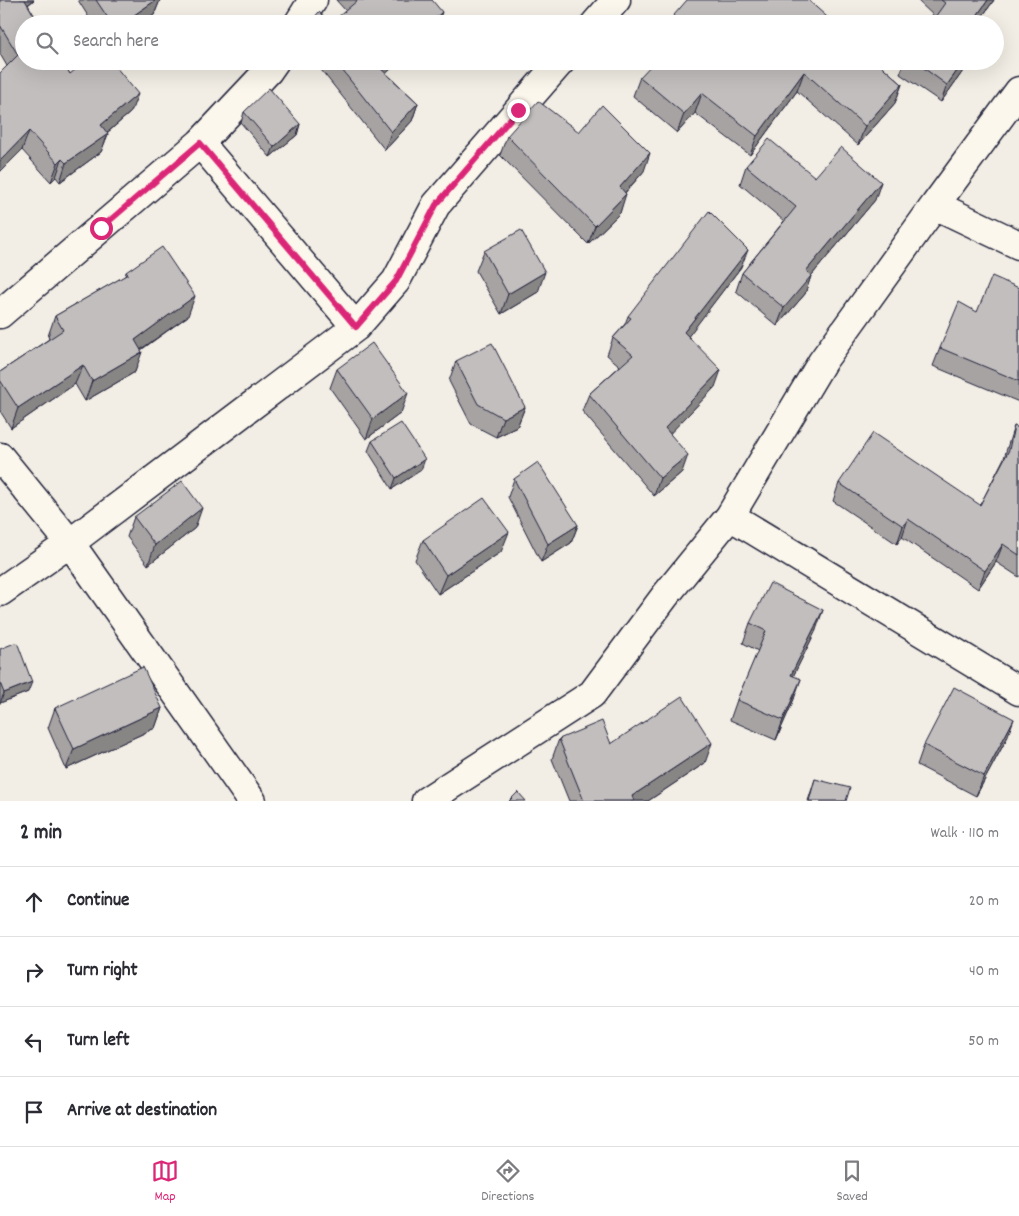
<!DOCTYPE html>
<html lang="en">
<head>
<meta charset="utf-8">
<style>
  body { margin:0; font-family:Dekko,sans-serif; background:#f2f2f3; color:#2b2b33 }
  .stop { position:absolute; width:15px; height:15px; margin:-11px; border:4px solid #db2777; border-radius:50%; background:#fff }
  .stop.end { background:#db2777; border-color:#fff; box-shadow:0 1px 5px #0008 }
  .list { margin:0; padding:0; list-style:none }
  h2 { display:flex; justify-content:space-between; align-items:center; height:65px; margin:0; padding:0 20px; font-size:21px }
  h2 small { font-size:16px; font-weight:400; color:#7c7c81 }
  .list li { display:grid; grid-template-columns:32px 1fr auto; gap:15px; align-items:center; box-sizing:border-box; height:70px; padding:0 20px; border-top:1px solid #e1e1e2 }
  .list b { display:block; font-size:19px; white-space:nowrap }
  .list em { font-size:16px; font-style:normal; color:#7c7c81 }
  .icon { flex:none; width:28px; height:28px; fill:none; stroke:currentColor; stroke-width:2; stroke-linecap:round; stroke-linejoin:round }
  .map { position:relative; flex:none; width:1019px; height:801px; overflow:hidden }
  .search { position:absolute; background:#fff; box-shadow:0 5px 20px #0002; left:15px; right:15px; top:15px; height:55px; display:flex; align-items:center; gap:12px; box-sizing:border-box; padding:0 18px; border-radius:28px; color:#7c7c81; font-size:19px }
  .sheet { height:345px; background:#fff }
  nav { display:flex; justify-content:space-around; align-items:center; box-sizing:border-box; height:70px; border-top:1px solid #e1e1e2; background:#fff; font-size:14px; color:#7c7c81 }
  nav a { display:grid; justify-items:center; gap:2px }
  nav .on { color:#db2777 }
  .map>svg:first-child { display:block }
  .lines { fill:none; stroke-linecap:round; stroke-linejoin:round }
  .street-casing { stroke:#22223b; stroke-width:31 }
  .street { stroke:#fbf7ec; stroke-width:28 }
  .wall { fill:#a7a3a3; stroke:#22223b }
  .shaded-wall { fill:#888585; stroke:#22223b }
  .building { fill:#c2bebe; stroke:#22223b }
  .route { stroke:#db2777; stroke-width:6 }
</style>
</head>
<body>
<div class="map">
<svg width="1019" height="801" viewBox="0 0 1019 801">
  <rect width="100%" height="100%" fill="#f2eee5"/>
  <filter id="ink" filterUnits="userSpaceOnUse"><feTurbulence type="fractalNoise" baseFrequency=".02" numOctaves="2"/><feDisplacementMap in="SourceGraphic" scale="10" xChannelSelector="R" yChannelSelector="G"/><feConvolveMatrix kernelMatrix="1 2 1 2 8 2 1 2 1" color-interpolation-filters="sRGB"/></filter>
  <g filter="url(#ink)">
    <g class="lines">
      <g class="street-casing">
        <path id="street" d="M298 24 313 0
          M595 24 616 0
          M200 143 356 327
          M935 205 1019 91
          M0 314 200 143 268 71 275 61
          M0 457 70 543 252 801
          M730 516 822 362 935 205 1019 245
          M0 592 70 543 356 327 396 281 436 205 561 61
          M426 801 592 694 665 596 730 516 1019 691"/>
      </g>
      <use href="#street" class="street"/>
    </g>
    <path class="wall" d="M0 0H34L28 5 70 74 131 112 107 133 108 134 101 152 60 182 56 177 51 182 22 150 7 66 0 54Z
      M78 0H160L154 15 141 24H93Z
      M336 0H432L331 23 346 11Z
      M917 0H994L977 24H930L935 17Z
      M314 61H400L386 73 418 103 412 121 385 150Z
      M876 61 902 84 895 103 858 145 797 91 750 155 695 113 677 133 633 96 640 77Z
      M905 61H969L968 64 941 102 900 74Z
      M244 112 300 124 297 135 270 157 241 123Z
      M579 132 644 171 625 193 620 213 588 244 500 155 507 136Z
      M746 166 875 200 811 276 805 294 777 326 736 291 742 273 784 221 740 184Z
      M484 251 538 292 501 314 476 271Z
      M741 267 688 336 715 387 670 433 682 472 654 496 582 411 589 394 620 366 607 355 613 338 625 324 628 316Z
      M126 272 188 316 141 350 135 372 85 401 75 384 11 428 0 411V372L49 339 48 336 55 316 125 276Z
      M1019 288V402L933 366 940 348 977 312Z
      M456 361 525 407 517 427 496 437 471 424 449 381Z
      M337 369 401 413 366 439 330 388Z
      M1014 426 1019 428V577L996 562 978 589 902 537 897 544 833 501 839 483 980 505 1004 458 1008 445Z
      M372 441 421 470 392 489 368 451Z
      M514 479 578 525 571 543 541 562 508 497Z
      M134 517 195 528 148 565 127 537Z
      M423 540 501 552 438 594 415 560Z
      M750 623 816 630 793 676 794 699 776 740 730 720 737 700 758 651 743 643Z
      M0 649 28 692 0 703Z
      M55 708H162L155 728 66 769 48 728Z
      M1007 738 976 796 917 765 924 745Z
      M559 739 611 744 705 763 648 801H569L552 759Z
      M815 779 846 801H808Z"/>
    <path class="shaded-wall" d="M20 0H34L15 14Z
      M156 0H160L154 15 141 24H121Z
      M988 0H994L977 24H971Z
      M442 12 438 24H429Z
      M386 61H400L373 85 379 67Z
      M964 61H969L968 64 941 102 947 85Z
      M804 72 797 91 750 155 757 136Z
      M902 84 895 103 858 145 865 126Z
      M702 93 695 113 677 133 684 114Z
      M138 94 131 112 95 143 101 125Z
      M418 103 412 121 385 150 391 132Z
      M300 124 297 135 270 157 274 147Z
      M29 131 22 150 0 172V161Z
      M108 134 101 152 60 182 66 163Z
      M650 153 644 171 613 206 620 187Z
      M62 159 56 177 51 182 58 163Z
      M881 182 875 200 811 276 805 294 777 326 784 308 806 271Z
      M626 194 620 213 588 244 595 226Z
      M748 250 741 267 678 350 684 332Z
      M545 272 538 292 501 314 508 294Z
      M195 296 188 316 127 359 135 340Z
      M142 352 135 372 85 401 92 381Z
      M83 365 75 384 11 428 18 408Z
      M721 370 715 387 659 445 665 428Z
      M408 393 401 413 366 439 373 419Z
      M525 407 517 427 496 437 503 418Z
      M688 455 682 472 654 496 660 478Z
      M425 459 421 470 392 489 396 478Z
      M202 508 195 528 148 565 155 545Z
      M908 519 902 537 897 544 903 526Z
      M578 525 571 543 541 562 548 544Z
      M509 532 501 552 438 594 446 575Z
      M1003 544 996 562 978 589 985 571Z
      M823 610 816 630 784 695 791 675Z
      M801 679 794 699 776 740 783 720Z
      M32 682 28 692 0 703 4 693Z
      M162 708 155 728 66 769 74 749Z
      M1014 719 1007 738 976 796 984 776Z
      M712 743 705 763 648 801H631L632 796Z"/>
    <path class="building" d="M0 0H25L39 24H24V61H62L70 74 86 61H111L138 94 101 125 108 134 66 163 62 159 58 163 29 131 0 161V73L18 55 0 25Z
      M96 0H156L121 24H112Z
      M358 0H432L442 12 429 24H305L312 20 319 12 331 23Z
      M687 0H808L835 24H670L668 22Z
      M941 0H988L971 24H930L945 3Z
      M335 61H386L379 67 418 103 391 132Z
      M655 61H876L902 84 865 126 804 72 757 136 702 93 684 114 640 77Z
      M914 61H964L947 85Z
      M269 88 300 124 274 147 244 112Z
      M538 101 579 132 602 105 650 153 620 187 626 194 595 226 507 136Z
      M769 139 815 177 841 147 881 182 806 271 811 276 784 308 742 273 796 207 746 166Z
      M709 211 748 250 684 332 721 370 665 428 688 455 660 478 589 394 633 355 613 338 631 318 628 316Z
      M521 230 545 272 508 294 484 251Z
      M162 247 195 296 135 340 142 352 92 381 83 365 18 408 0 380V372L63 330 55 316 128 274 126 272Z
      M992 276 1019 288V381L940 348 959 302 977 312Z
      M372 343 408 393 373 419 337 369Z
      M492 343 525 407 503 418 478 404 456 361Z
      M401 423 425 459 396 478 372 441Z
      M1014 426 1019 428V555L1003 544 985 571 908 519 903 526 839 483 873 433 980 505 1009 450Z
      M538 462 578 525 548 544 514 479Z
      M182 481 202 508 155 545 134 517Z
      M484 498 509 532 446 575 423 540Z
      M770 583 823 610 791 675 801 679 783 720 737 700 766 631 750 623Z
      M17 642 32 682 4 693 0 683V649Z
      M143 667 162 708 74 749 55 708Z
      M954 687 1014 719 984 776 924 745Z
      M682 696 712 743 632 796 634 801H584L559 739 602 721 611 744Z
      M815 779 850 788 846 801H809Z
      M518 792 526 801H509Z"/>
  </g>
  <g class="lines" filter="url(#ink)">
    <path class="route" d="M101 228 200 143 356 327 396 281 436 205 518 110"/>
  </g>
</svg>
<div class="stop" style="left:101px;top:228px"></div>
<div class="stop end" style="left:518px;top:110px"></div>
<div class="search"><svg class="icon" aria-label="search" viewBox="0 0 24 24"><circle cx="10" cy="10" r="6"/><path d="M15 15l6 6"/></svg>Search here</div>
</div>
<section class="sheet">
<h2>2 min<small>Walk · 110 m</small></h2>
<ul class="list">
<li><svg class="icon" aria-label="ahead" viewBox="0 0 24 24"><path d="M12 20V5M6 11l6-6 6 6"/></svg><div><b>Continue</b></div><em>20 m</em></li>
<li><svg class="icon" aria-label="right" viewBox="0 0 24 24"><path d="M7 20v-9h11M14 6l5 5-5 5"/></svg><div><b>Turn right</b></div><em>40 m</em></li>
<li><svg class="icon" aria-label="left" viewBox="0 0 24 24"><path d="M17 20v-9H6M10 6l-5 5 5 5"/></svg><div><b>Turn left</b></div><em>50 m</em></li>
<li><svg class="icon" aria-label="arrive" viewBox="0 0 24 24"><path d="M6 21V4h12l-3 4 3 4H6"/></svg><div><b>Arrive at destination</b></div></li>
</ul>
</section>
<nav>
<a class="on"><svg class="icon" aria-label="map" viewBox="0 0 24 24"><path d="M3 6l6-2 6 2 6-2v14l-6 2-6-2-6 2zM9 4v14M15 6v14"/></svg>Map</a>
<a><svg class="icon" aria-label="directions" viewBox="0 0 24 24"><path d="M12 3l9 9-9 9-9-9zM9 14v-3h6M13 9l2 2-2 2"/></svg>Directions</a>
<a><svg class="icon" aria-label="saved" viewBox="0 0 24 24"><path d="M7 4h10v16l-5-4-5 4z"/></svg>Saved</a>
</nav>
</body>
</html>
